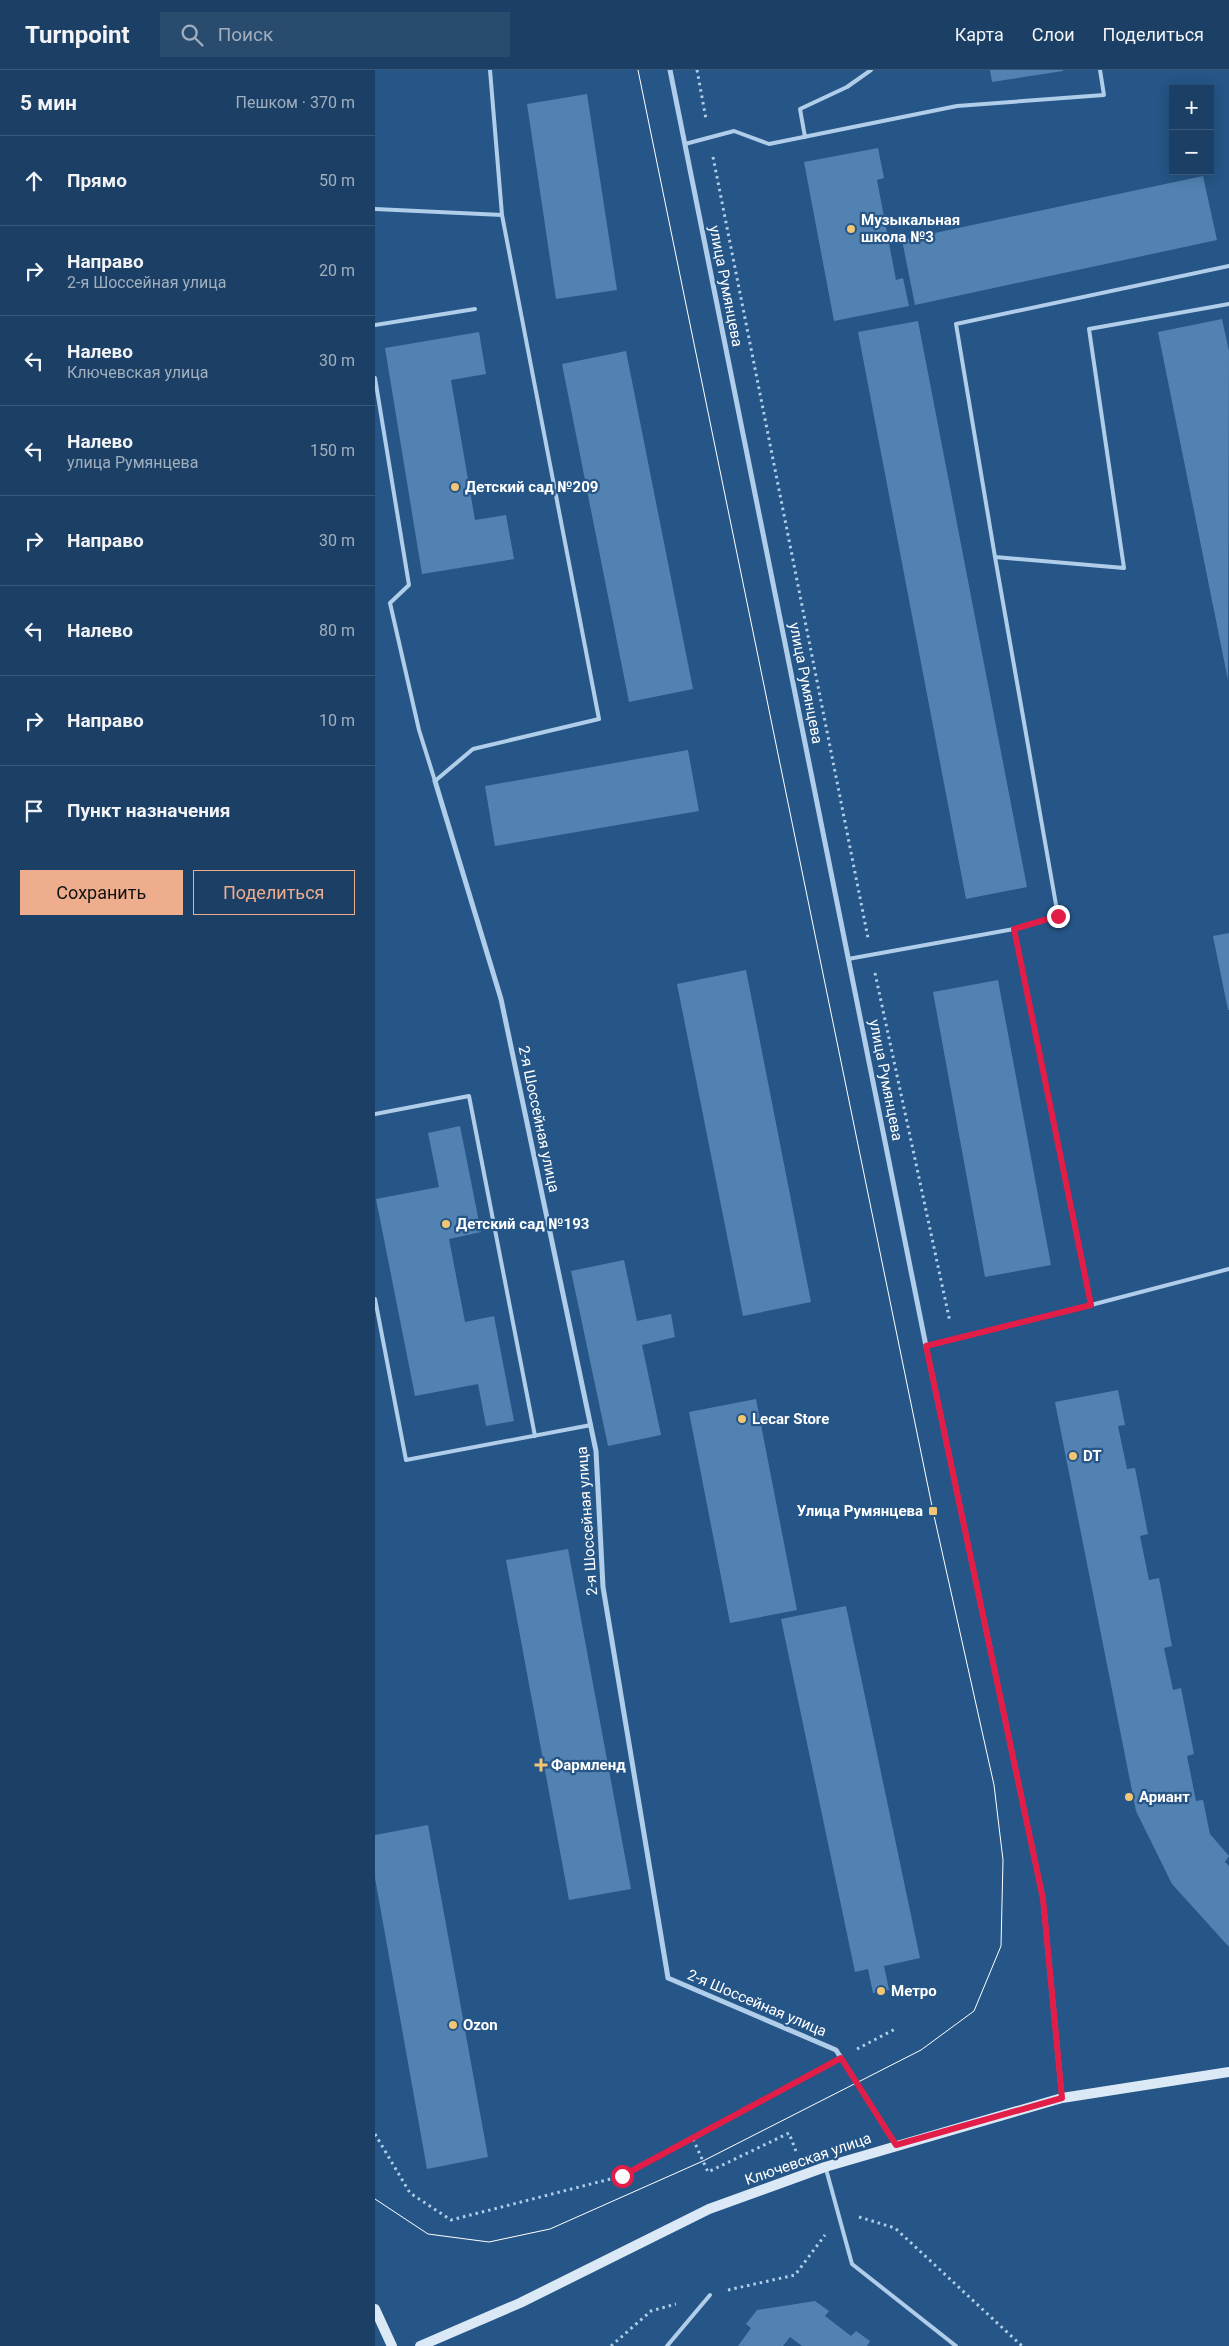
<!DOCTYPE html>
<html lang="ru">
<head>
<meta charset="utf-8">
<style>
  body { margin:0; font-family:Roboto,sans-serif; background:#294b6e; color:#f1f3f6 }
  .controls { position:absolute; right:15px; top:15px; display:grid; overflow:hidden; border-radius:0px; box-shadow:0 2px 12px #0003 }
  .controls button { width:45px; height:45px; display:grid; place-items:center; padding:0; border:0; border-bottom:1px solid #3a5979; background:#1c4065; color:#f1f3f6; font:25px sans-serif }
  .stop { position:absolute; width:15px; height:15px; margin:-11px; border:4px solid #e11d48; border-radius:50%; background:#fff }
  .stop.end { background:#e11d48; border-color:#fff; box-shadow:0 1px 5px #0008 }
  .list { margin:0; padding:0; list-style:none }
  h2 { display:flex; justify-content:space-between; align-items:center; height:65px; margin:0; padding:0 20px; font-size:21px }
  h2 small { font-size:16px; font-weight:400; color:#a0afbf }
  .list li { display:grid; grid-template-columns:32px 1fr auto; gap:15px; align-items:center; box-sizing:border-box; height:90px; padding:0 20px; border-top:1px solid #3a5979 }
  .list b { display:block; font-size:19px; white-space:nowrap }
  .list p { margin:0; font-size:16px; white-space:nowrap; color:#a0afbf }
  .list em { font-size:16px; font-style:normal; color:#a0afbf }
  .actions { display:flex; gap:10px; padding:15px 20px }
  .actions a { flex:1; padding:11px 0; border:1px solid #eead8d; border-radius:0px; text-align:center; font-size:18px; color:#eead8d }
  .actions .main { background:#eead8d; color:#111 }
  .icon { flex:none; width:28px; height:28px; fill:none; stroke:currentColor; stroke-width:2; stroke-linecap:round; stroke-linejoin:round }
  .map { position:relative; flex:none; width:854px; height:2276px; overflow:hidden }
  header { display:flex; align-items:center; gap:30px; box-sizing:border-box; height:70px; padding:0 25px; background:#1c4065; border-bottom:1px solid #3a5979 }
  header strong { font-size:24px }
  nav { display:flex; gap:28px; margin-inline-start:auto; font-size:18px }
  .search { width:350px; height:45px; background:#294b6e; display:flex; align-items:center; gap:12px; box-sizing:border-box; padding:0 18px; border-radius:0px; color:#a0afbf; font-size:19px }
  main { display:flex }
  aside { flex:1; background:#1c4065 }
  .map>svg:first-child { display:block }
  .building { fill:#5182b1 }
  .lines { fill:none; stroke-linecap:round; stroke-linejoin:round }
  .path { stroke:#b0cde9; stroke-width:3; stroke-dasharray:2.5 4; stroke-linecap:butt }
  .lane { stroke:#b0cde9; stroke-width:4 }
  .street { stroke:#b0cde9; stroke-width:5 }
  .secondary { stroke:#dbe9f7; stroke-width:10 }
  .tram { stroke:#fff; stroke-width:1 }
  .route { stroke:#e11d48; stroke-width:6 }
  .poi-dot { fill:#f3c674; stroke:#255687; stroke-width:2 }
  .labels { text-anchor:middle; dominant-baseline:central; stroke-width:4.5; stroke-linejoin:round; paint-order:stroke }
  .poi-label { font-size:15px; font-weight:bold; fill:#fff; stroke:#255687; text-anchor:start }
  .street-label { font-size:15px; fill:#fff; stroke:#255687 }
</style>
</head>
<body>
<header>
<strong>Turnpoint</strong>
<div class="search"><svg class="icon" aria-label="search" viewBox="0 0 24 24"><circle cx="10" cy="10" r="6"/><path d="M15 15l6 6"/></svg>Поиск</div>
<nav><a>Карта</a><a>Слои</a><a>Поделиться</a></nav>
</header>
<main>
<aside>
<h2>5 мин<small>Пешком · 370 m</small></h2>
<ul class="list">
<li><svg class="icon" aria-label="ahead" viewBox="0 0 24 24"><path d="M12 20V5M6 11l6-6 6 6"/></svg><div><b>Прямо</b></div><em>50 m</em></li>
<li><svg class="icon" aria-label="right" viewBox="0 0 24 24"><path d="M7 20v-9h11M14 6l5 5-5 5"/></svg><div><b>Направо</b><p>2-я Шоссейная улица</p></div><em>20 m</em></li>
<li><svg class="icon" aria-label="left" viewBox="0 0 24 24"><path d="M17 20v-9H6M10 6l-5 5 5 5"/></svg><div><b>Налево</b><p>Ключевская улица</p></div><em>30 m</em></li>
<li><svg class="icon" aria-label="left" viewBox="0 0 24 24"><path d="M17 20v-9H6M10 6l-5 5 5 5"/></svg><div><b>Налево</b><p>улица Румянцева</p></div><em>150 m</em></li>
<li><svg class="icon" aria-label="right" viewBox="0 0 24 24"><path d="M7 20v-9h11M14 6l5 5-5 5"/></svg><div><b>Направо</b></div><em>30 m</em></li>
<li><svg class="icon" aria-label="left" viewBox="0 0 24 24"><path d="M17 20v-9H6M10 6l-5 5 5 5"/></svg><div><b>Налево</b></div><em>80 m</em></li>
<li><svg class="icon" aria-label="right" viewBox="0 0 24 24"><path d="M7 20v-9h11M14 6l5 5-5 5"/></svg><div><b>Направо</b></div><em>10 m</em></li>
<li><svg class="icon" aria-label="arrive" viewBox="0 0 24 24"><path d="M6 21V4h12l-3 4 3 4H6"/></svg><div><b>Пункт назначения</b></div></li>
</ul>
<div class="actions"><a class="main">Сохранить</a><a>Поделиться</a></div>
</aside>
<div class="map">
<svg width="854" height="2276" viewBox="0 0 854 2276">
  <rect width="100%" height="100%" fill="#255687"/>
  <path class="building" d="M615 0H688V1L617 12Z
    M212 24 242 220 181 229 152 34Z
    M503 78 509 108 502 110 521 210 528 208 534 236 459 251 429 92Z
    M828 106 842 170 540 235 527 170Z
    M847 249 854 281 853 610 783 262Z
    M543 251 652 817 591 829 483 262Z
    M104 262 111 304 76 310 100 450 131 445 139 489 47 504 10 278Z
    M251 281 318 619 254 632 187 294Z
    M313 680 324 741 120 776 110 716Z
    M854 863V940H853L838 866Z
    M371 900 436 1232 368 1246 302 914Z
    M623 910 676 1195 610 1207 558 922Z
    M85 1056 106 1162 74 1169 90 1252 119 1246 139 1351 111 1356 103 1314 40 1326 1 1129 64 1117 53 1063Z
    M249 1190 262 1251 296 1244 300 1267 267 1275 286 1365 233 1376 196 1201Z
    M743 1320 750 1355 743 1356 752 1399 760 1398 773 1464 765 1466 774 1510 784 1508 797 1576 789 1578 798 1620 806 1618 819 1684 812 1686 821 1731 828 1730 835 1764 854 1786 850 1792 854 1796V1877L797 1814 761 1741 680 1332Z
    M381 1329 422 1540 355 1553 314 1342Z
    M193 1479 256 1819 194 1830 131 1490Z
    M471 1536 545 1888 509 1896 514 1920 498 1923 493 1899 480 1902 406 1549Z
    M53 1755 113 2087 52 2099 0 1808V1765Z
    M440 2231 454 2241 450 2246 476 2266 481 2261 495 2271 492 2276H427L415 2267 408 2276H363L376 2258 371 2254 382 2240Z"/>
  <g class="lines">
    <path class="path" d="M322 0 331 49
      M338 87 493 868
      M500 903 575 1252
      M482 1979 522 1958
      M0 2064 35 2123 76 2150 247 2106 450 1997
      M318 2069 333 2102 414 2063 422 2084
      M484 2147 520 2158 647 2276
      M353 2220 420 2205 450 2165
      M236 2276 276 2241 301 2234"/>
    <path class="lane" d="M115 0 127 145
      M430 67 425 39 472 17 496 0
      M310 74 359 61 394 74 582 36 729 25 725 0
      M0 139 127 145 224 649 98 679 60 711 44 660 15 533 34 515 0 308
      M0 255 100 239
      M620 487 581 254 854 196
      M473 889 639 859 683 846 620 487 749 498 714 259 854 234
      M0 1044 94 1026 160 1366
      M0 1229 31 1390 216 1355
      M716 1235 854 1199
      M551 1276 716 1235 639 859
      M451 2099 477 2194 581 2276
      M292 2276 335 2225"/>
    <path class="street" d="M295 0 551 1276 668 1829 687 2028
      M60 711 126 929 221 1381 228 1517 293 1908 461 1980 521 2075"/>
    <path class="secondary" d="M0 2239 17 2276
      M45 2276 145 2233 334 2139 450 2097 687 2028 854 2002"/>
    <path class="tram" d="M0 2129 53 2164 114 2172 175 2159 328 2091 546 1980 599 1941 626 1876 628 1790 619 1715 558 1441 263 0"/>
  </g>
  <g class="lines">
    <path class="route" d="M247 2106 466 1988 521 2075 687 2028 668 1829 551 1276 716 1235 639 859 683 846"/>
  </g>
  <g class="poi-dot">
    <circle cx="476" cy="159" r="5"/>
    <circle cx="80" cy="417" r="5"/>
    <circle cx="71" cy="1154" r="5"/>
    <circle cx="367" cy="1349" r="5"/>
    <circle cx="698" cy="1386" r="5"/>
    <rect x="553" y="1436" width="10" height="10" rx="2.5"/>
    <path d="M163.5 1687.5h5v5h5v5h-5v5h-5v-5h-5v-5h5z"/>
    <circle cx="754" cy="1727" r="5"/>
    <circle cx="506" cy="1921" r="5"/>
    <circle cx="78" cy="1955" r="5"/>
  </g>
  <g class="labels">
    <g class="poi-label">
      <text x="486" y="150">Музыкальная<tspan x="486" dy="17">школа №3</tspan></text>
      <text x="90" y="417">Детский сад №209</text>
      <text x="81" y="1154">Детский сад №193</text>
      <text x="377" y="1349">Lecar Store</text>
      <text x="708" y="1386">DT</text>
      <text x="548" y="1441" text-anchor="end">Улица Румянцева</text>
      <text x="176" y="1695">Фармленд</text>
      <text x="764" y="1727">Ариант</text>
      <text x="516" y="1921">Метро</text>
      <text x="88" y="1955">Ozon</text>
    </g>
    <g class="street-label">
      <text transform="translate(351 216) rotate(79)">улица Румянцева</text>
      <text transform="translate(431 613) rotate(79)">улица Румянцева</text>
      <text transform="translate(511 1010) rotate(79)">улица Румянцева</text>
      <text transform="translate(164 1049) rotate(78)">2-я Шоссейная улица</text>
      <text transform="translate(212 1451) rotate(-94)">2-я Шоссейная улица</text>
      <text transform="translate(382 1933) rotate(23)">2-я Шоссейная улица</text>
      <text transform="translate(433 2089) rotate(-19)">Ключевская улица</text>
    </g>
  </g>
</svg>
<div class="controls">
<button>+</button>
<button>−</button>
</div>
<div class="stop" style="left:247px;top:2106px"></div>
<div class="stop end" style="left:683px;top:846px"></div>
</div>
</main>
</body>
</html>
